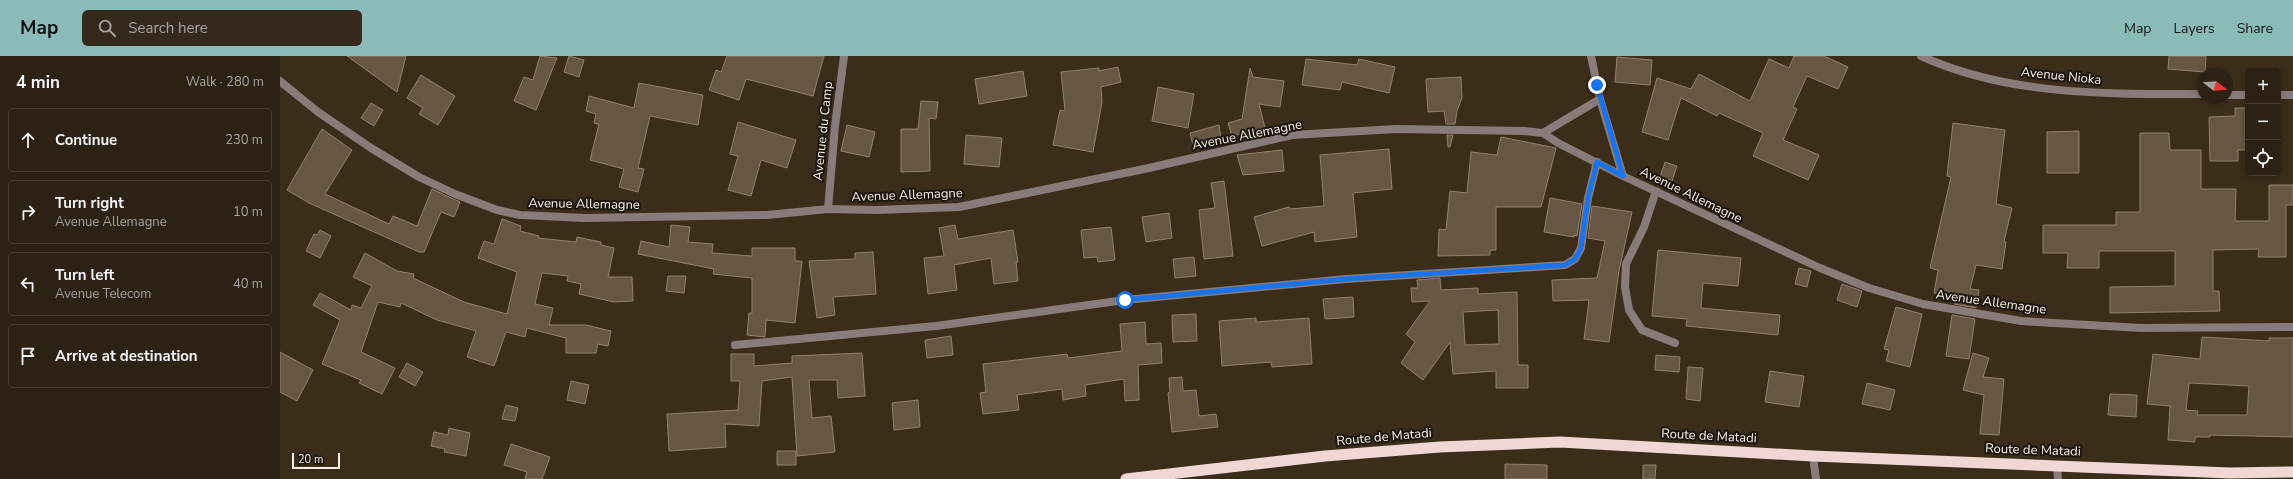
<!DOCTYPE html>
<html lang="en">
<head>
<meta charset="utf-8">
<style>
  body { margin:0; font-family:"Nunito Sans",sans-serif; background:#35291d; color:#f1f3f6 }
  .controls { position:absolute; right:12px; top:12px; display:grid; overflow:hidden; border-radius:6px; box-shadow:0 2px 6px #0003 }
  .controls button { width:36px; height:36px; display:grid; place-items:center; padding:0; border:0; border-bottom:1px solid #483e34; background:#2d2114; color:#f1f3f6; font:20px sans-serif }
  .compass { position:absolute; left:1917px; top:12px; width:36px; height:36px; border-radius:50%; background:#2d2114; box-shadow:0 2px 6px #0003; rotate:107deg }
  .scale { position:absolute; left:12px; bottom:10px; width:48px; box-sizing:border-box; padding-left:4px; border:2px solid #f9efe4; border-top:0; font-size:11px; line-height:14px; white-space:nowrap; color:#f9efe4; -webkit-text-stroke:3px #1d160e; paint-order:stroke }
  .stop { position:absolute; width:12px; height:12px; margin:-9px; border:3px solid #1a73e8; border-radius:50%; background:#fff }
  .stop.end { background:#1a73e8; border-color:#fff; box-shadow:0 1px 4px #0008 }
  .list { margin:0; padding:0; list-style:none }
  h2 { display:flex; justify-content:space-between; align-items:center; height:52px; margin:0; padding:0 16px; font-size:17px }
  h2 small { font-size:13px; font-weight:400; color:#a7a3a0 }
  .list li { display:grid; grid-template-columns:26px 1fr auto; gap:12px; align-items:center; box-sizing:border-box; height:64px; margin:0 8px 8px; padding:0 8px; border:1px solid #483e34; border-radius:6px }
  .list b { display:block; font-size:15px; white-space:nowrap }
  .list p { margin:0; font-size:13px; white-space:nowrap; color:#a7a3a0 }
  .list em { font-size:13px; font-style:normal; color:#a7a3a0 }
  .icon { flex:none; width:22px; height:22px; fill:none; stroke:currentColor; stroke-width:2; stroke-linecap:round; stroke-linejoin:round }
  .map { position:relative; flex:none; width:2013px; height:423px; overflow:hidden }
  header { display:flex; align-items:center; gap:24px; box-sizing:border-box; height:56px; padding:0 20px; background:#8bbbb9; color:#111 }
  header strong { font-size:19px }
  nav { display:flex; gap:22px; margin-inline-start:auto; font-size:14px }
  .search { width:280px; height:36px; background:#35291d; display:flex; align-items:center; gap:10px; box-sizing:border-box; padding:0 14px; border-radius:6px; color:#a7a3a0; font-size:15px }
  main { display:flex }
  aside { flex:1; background:#2d2114 }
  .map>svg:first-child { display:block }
  .building { fill:#685644; stroke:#93806c; fill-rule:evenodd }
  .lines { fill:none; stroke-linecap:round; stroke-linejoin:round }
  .service { stroke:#887b79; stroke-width:8 }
  .minor { stroke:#887b79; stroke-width:8 }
  .trunk { stroke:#efd8d4; stroke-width:11 }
  .route { stroke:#1a73e8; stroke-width:5 }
  .labels { text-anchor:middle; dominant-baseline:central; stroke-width:4; stroke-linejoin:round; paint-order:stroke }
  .street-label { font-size:13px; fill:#f9efe4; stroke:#1d160e }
</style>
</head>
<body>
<header>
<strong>Map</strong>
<div class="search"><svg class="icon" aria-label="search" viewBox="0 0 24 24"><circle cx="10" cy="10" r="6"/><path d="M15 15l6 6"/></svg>Search here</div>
<nav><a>Map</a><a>Layers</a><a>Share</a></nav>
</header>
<main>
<aside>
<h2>4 min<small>Walk · 280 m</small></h2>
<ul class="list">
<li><svg class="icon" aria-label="ahead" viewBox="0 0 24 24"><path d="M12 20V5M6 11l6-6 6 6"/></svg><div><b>Continue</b></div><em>230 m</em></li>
<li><svg class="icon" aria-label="right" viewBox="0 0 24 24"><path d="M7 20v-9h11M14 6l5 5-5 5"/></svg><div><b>Turn right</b><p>Avenue Allemagne</p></div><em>10 m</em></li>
<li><svg class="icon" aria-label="left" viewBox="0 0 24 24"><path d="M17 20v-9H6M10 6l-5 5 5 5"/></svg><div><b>Turn left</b><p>Avenue Telecom</p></div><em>40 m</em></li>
<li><svg class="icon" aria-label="arrive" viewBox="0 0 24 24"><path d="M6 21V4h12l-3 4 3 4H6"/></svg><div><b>Arrive at destination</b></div></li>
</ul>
</aside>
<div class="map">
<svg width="2013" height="423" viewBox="0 0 2013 423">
  <rect width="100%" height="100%" fill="#3c2c1a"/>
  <path class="building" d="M67 0H126L117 36Z
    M260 0 277 2 256 54 234 45 244 21 253 24Z
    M289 0 304 4 299 21 284 16Z
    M447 0H544L533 40 466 23 459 44 429 34 436 14 441 16Z
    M1514 0H1544L1568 11 1558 33 1527 20 1513 51 1517 53 1503 84 1539 99 1528 124 1473 100 1483 77 1439 57 1437 60 1401 42 1388 84 1362 76 1377 22 1411 33 1419 18 1470 45 1489 3 1509 12Z
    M1889 0H1926L1925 16 1888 13Z
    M1337 1 1372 4 1370 29 1335 26Z
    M1026 3 1077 9 1079 3 1115 11 1109 37 1062 26 1060 34 1022 29Z
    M838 11 841 26 821 31 822 46 813 96 773 89 780 54 785 55 781 16 819 12V15Z
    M970 12 973 21 1004 25 1000 51 979 48 985 72 952 80 948 67 962 63Z
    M743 15 747 40 699 48 695 23Z
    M141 19 175 40 158 69 139 58 143 52 127 42Z
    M1181 21 1182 42 1177 55 1175 68H1166L1164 55 1148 56 1146 23Z
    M359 27 423 39 418 69 370 60 358 112 364 113 358 136 339 131 344 113 310 104 319 68 314 67 316 58 306 55 309 40 354 52Z
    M878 31 914 38 908 72 872 65Z
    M641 45 658 46 656 63 649 62 650 115 621 116V73H638Z
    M91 47 103 54 94 70 81 62Z
    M1955 52H1968V94H1958V105H1930L1929 61 1955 60Z
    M458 66 516 84 507 112 481 104 471 140 448 134 458 100 450 98Z
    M1673 67 1725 74 1716 148 1732 152 1724 185 1726 186 1722 213 1696 209 1690 233 1699 234 1696 252 1674 248 1675 241 1654 237 1658 214 1650 212 1671 121 1667 120Z
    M567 69 595 76 589 101 561 95Z
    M939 69 941 82 913 89 910 77Z
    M42 73 72 94 45 138 109 168 113 160 137 170 152 133 180 146 174 161 161 156 144 196H139L29 147 7 134Z
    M1799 75V117H1767V76Z
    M1860 77H1889L1890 94H1921V133H1956L1955 165H1989V129H2013V149H2006V201H1978L1979 193 1933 194V235H1939L1940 255 1830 257V231L1895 230V195H1819V212H1787L1788 197H1763V169H1836V156H1860Z
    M686 79 722 82 719 111 684 108Z
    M1167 79H1173L1170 91H1168Z
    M1221 81 1276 92 1261 151H1216V194H1210V199L1158 200 1159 173 1166 174 1170 135 1187 137 1191 96 1217 99Z
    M1109 93 1112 133 1073 137 1077 181 1035 186 1034 176 982 190 974 161 1009 151 1010 153 1044 150 1040 99Z
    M1002 94 1004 115 963 119 957 99Z
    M1385 106 1397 110 1392 125 1380 121Z
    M944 125 953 200 924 203 919 154 935 152 931 127Z
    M1270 142 1302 148 1297 180 1294 179V181L1264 176Z
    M1312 150 1352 156 1339 215 1329 286 1304 283 1309 244 1273 245 1272 224 1317 222 1325 185 1308 182Z
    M889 157 892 182 866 186 862 161Z
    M222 163 241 170 240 175 259 180 258 182 296 186 297 181 321 186V189L334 192 328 221H352L353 245 334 246 299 238 301 228 287 225 288 220 262 217 255 248 273 252 269 269H306L331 275 328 290 318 288 316 297H286V282L247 272 245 281 226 276 214 310 187 301 196 275 157 264 121 247 120 251 98 246 81 296 115 312 102 338 79 327 81 324 42 308 60 264 33 249 40 237 71 254 72 249 81 252 92 230 73 221 85 197 117 215 134 218 133 222 184 246 227 258 237 216 198 202 204 185 214 188Z
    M391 169 410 171 408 186 433 188 432 197 472 200V192H515V205H522L515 267 486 264 485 281 467 279 469 257H472V222L433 218 434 213 358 198 361 185 389 191Z
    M675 169 678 183 733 174 738 206H736L738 225 714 228 711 202 674 209 677 234 648 238 644 202 664 200 659 172Z
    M831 171 835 204 818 206 817 201 804 202 801 174Z
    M40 174 51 180 40 202 26 195 34 178 37 179Z
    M1378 194 1461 202 1458 230 1423 227 1421 252 1500 259 1498 279 1406 270 1407 263 1372 260Z
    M593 196 596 238 553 241 555 259 537 262 529 205 575 203V197Z
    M914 201 916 220 895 222 893 203Z
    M1519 212 1531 215 1527 231 1515 228Z
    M388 220H406L404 237 386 235Z
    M1160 222 1161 234 1198 232V238L1237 236 1238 309H1248V332H1216V315L1173 318 1170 286 1143 324 1121 307 1135 286 1126 278 1150 245 1132 246 1131 232H1138L1137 224ZM1218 254 1219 288 1185 289 1183 256Z
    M1562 228 1582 235 1577 251 1557 244Z
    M1073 241 1074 261 1045 263 1043 243Z
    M1616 251 1642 258 1630 311 1606 305 1609 294 1604 293Z
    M916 258 917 285 893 286 892 259Z
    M1672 259 1695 263 1689 303 1666 300Z
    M976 262V266L1029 262 1032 308 992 311 991 306 942 310 939 265Z
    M865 266 866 288 881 287 882 307 858 309 859 344 845 345 844 323 805 329 806 340 783 344 782 333 737 339 739 354 703 358 700 337 706 336 703 308 787 298 788 302 842 295 840 268Z
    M671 280 673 299 647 302 645 284Z
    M1922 281 1989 285V282H2013V381L1930 379V381H1915V386L1888 384 1890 350 1867 348 1873 298 1920 303ZM1909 327 1969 330 1967 359H1917L1918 355 1906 354Z
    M0 296 33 314 17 345 0 336Z
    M582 297 585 340 558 342 557 324H529L532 362 551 360 555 396 517 400 512 321 482 325 479 370 445 368 446 391 389 395 387 358 458 354 460 325H451V298H474V310L512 307V300Z
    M1693 297 1709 302 1703 321 1724 323 1719 379 1700 378 1704 339 1683 334Z
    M1376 299 1400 301 1399 316 1375 314Z
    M127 307 143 316 135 330 119 321Z
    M1408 311 1423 312 1420 345 1406 343Z
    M1490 315 1524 320 1519 351 1485 346Z
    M902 321 903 335 916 334 919 360 936 358 938 371 892 376 888 337 890 336 889 322Z
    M291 325 309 329 305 348 287 344Z
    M1587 327 1615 334 1610 354 1582 348Z
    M1830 338 1857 339 1856 361 1828 359Z
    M638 344 640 371 614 374 612 347Z
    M226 349 238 352 235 365 222 363Z
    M169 372 190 377 186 400 164 396 165 393 151 390 154 376 168 379Z
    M231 388 270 401 262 423H245L247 416 224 409Z
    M497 395H516V409H497Z
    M1225 408 1267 409V423H1225Z
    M1363 409H1376L1375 423H1363Z"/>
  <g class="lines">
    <path class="service" d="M1376 135 1364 171 1346 208 1345 231 1349 254 1362 274 1395 287"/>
    <path class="minor" d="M1311 0 1320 43 1343 120
      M1641 0C1729 40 1828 38 1923 38
      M0 25 38 56 91 92 139 121 175 138 217 154 240 159 305 162 487 159 548 153 597 154 679 151 869 112 1012 79 1116 73 1244 75 1263 77 1278 87 1343 120 1540 212 1589 232 1643 248 1741 265 1861 272 2013 271
      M1947 39H1968
      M1998 39H2013
      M1263 77 1320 43
      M548 153 555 70 564 0
      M455 289 656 270 845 244 1066 223 1285 209 1295 203 1301 192 1308 142 1317 106
      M1533 400 1536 423
      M1777 409 1778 423"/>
    <path class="trunk" d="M846 423 1045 400 1160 391 1280 386 1533 400 1950 417 2013 416"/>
  </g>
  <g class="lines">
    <path class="route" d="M845 244 1066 223 1285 209 1295 203 1301 192 1308 142 1317 106 1343 120 1317 29"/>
  </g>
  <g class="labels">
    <g class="street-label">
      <text transform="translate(1781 20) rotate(6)">Avenue Nioka</text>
      <text transform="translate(543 75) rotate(-84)">Avenue du Camp</text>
      <text transform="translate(967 79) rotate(-11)">Avenue Allemagne</text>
      <text transform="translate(627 139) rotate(-2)">Avenue Allemagne</text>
      <text transform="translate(1411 139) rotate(26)">Avenue Allemagne</text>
      <text transform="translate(304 148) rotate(1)">Avenue Allemagne</text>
      <text transform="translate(1711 246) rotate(8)">Avenue Allemagne</text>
      <text transform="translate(1429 380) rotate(3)">Route de Matadi</text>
      <text transform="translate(1104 381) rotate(-5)">Route de Matadi</text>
      <text transform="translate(1753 394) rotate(2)">Route de Matadi</text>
    </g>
  </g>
</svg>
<div class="controls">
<button>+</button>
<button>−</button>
<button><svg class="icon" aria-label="locate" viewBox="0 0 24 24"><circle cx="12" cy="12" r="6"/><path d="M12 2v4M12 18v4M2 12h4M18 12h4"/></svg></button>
</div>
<svg class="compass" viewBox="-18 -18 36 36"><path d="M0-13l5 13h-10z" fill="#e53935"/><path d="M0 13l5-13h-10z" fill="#a7a3a0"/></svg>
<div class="scale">20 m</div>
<div class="stop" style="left:845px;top:244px"></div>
<div class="stop end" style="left:1317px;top:29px"></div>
</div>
</main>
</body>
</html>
